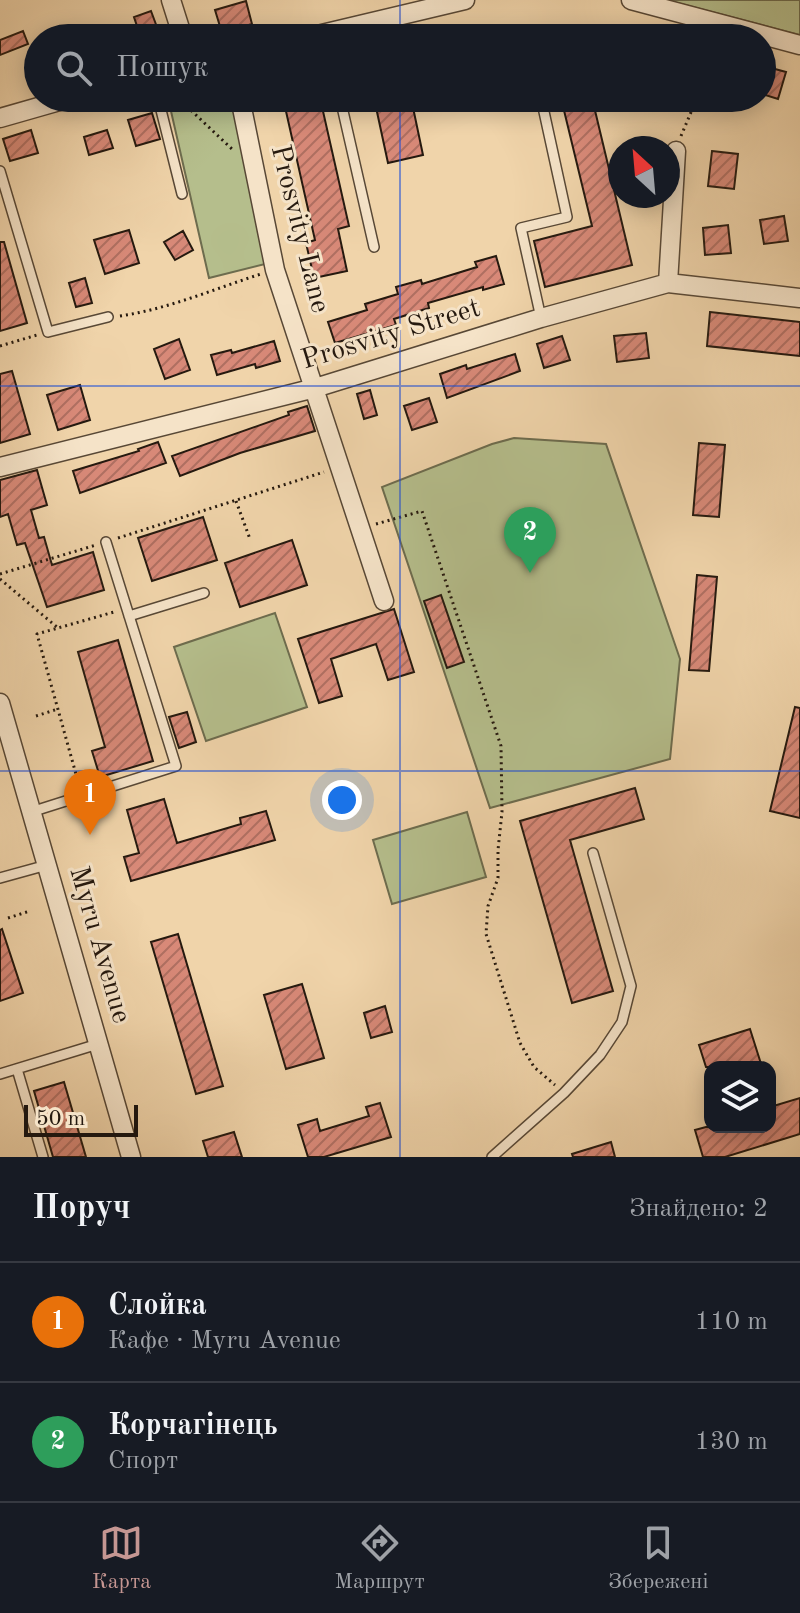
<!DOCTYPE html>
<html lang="uk">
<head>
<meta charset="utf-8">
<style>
  body { margin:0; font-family:"Old Standard TT",serif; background:#20242c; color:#f1f3f6 }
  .controls { position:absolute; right:24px; bottom:24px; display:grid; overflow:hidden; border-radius:16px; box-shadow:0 4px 20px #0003 }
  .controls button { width:72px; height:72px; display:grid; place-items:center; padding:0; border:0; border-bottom:2px solid #363941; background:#171b24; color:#f1f3f6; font:40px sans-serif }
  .compass { position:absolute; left:608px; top:136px; width:72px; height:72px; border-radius:50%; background:#171b24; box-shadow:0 4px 20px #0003; rotate:334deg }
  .scale { position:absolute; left:24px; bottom:20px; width:114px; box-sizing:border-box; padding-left:8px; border:4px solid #25190f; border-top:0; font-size:22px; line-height:28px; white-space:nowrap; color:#25190f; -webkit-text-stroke:6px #f5e3c8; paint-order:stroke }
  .you { position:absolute; left:342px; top:800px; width:28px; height:28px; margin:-20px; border:6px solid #fff; border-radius:50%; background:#1a73e8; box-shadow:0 0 0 12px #1a73e833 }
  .badge { display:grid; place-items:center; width:52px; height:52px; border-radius:50%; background:#c59692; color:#fff; font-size:26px; font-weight:700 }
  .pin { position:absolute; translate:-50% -66px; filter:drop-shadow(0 2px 4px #0008) }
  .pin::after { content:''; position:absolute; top:42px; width:28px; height:24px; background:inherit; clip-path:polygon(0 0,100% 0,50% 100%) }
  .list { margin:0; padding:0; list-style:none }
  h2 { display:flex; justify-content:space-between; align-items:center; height:104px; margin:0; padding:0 32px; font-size:34px }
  h2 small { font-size:26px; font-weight:400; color:#9ea1a6 }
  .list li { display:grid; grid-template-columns:52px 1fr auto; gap:24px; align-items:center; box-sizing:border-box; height:120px; padding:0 32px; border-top:2px solid #363941 }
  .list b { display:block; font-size:30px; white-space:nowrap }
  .list p { margin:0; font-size:26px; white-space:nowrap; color:#9ea1a6 }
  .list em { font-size:26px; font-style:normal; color:#9ea1a6 }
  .icon { flex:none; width:44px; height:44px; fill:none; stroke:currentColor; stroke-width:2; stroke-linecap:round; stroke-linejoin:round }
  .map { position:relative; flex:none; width:800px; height:1157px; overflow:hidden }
  .search { position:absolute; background:#171b24; box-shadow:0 4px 20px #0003; left:24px; right:24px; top:24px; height:88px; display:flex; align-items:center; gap:20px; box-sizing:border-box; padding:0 28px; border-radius:44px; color:#9ea1a6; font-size:30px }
  .sheet { height:344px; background:#171b24 }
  nav { display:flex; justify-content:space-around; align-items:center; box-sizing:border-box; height:112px; border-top:2px solid #363941; background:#171b24; font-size:22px; color:#9ea1a6 }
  nav a { display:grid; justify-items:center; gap:4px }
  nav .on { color:#c59692 }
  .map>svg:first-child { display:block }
  .green { fill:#b5be8c; stroke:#6d6c4e; stroke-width:2 }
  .building { fill:url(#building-hatch); stroke:#25190f; stroke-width:2 }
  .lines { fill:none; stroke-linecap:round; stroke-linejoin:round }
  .service-casing { stroke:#584836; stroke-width:12 }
  .minor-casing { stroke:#584836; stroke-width:21 }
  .path { stroke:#25190f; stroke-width:3; stroke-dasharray:2 4; stroke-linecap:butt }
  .service { stroke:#f5e3c8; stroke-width:9 }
  .minor { stroke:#f5e3c8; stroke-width:18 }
  .grid { fill:none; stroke:#1d4ed8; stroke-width:2; stroke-opacity:0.55 }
  .labels { text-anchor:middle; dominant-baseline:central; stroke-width:6; stroke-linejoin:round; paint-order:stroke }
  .street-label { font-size:28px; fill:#25190f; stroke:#f5e3c8 }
</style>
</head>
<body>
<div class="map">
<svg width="800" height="1157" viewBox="0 0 800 1157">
  <defs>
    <pattern id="building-hatch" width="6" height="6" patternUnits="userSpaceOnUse" patternTransform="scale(2)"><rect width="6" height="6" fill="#d88978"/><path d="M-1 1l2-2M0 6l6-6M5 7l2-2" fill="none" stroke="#af6f61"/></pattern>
  </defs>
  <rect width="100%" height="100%" fill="#f0d4aa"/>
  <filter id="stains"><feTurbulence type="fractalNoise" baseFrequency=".0025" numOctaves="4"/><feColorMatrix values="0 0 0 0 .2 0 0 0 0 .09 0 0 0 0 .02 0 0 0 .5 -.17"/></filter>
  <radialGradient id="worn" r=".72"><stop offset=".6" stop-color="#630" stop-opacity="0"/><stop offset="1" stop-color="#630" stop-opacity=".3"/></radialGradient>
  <path class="green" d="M666 0H800V35Z
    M168 98H236L269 263 209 278Z
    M514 438 606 444 680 659 670 759 490 808 382 487 492 444Z
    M275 613 307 707 206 741 174 647Z
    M467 812 486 877 392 904 373 840Z"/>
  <path class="building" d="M246 1 252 24 222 33 215 10Z
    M151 11 161 38H141L134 17Z
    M23 31 28 44 0 55V40Z
    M764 66 786 72 778 99 762 94Z
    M283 98H320L349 226 338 229 347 271 314 278 306 243 315 240Z
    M374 98H411L423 155 388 163Z
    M561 98H592L632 265 545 287 534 241 592 226Z
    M152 113 160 139 136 146 128 120Z
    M31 130 38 153 10 161 3 139Z
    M107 130 113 148 89 155 84 137Z
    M712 151 738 154 734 189 708 186Z
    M784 216 788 241 764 244 760 220Z
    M728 225 731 253 705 255 703 228Z
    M129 230 139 263 105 274 94 240Z
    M183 231 193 250 175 260 164 242Z
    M0 242H4L27 323 0 331Z
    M496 256 504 284 483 290V287L428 303 429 308 394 319 396 325 335 343 328 322 367 310 365 304 398 294 396 287 421 280 422 284 477 267 475 262Z
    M85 278 92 303 76 307 69 283Z
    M710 312 800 322V356L707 346Z
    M646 333 649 358 617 362 614 336Z
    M562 336 570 360 544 368 537 344Z
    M179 339 190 370 165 379 154 349Z
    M274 341 280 361 256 368 255 364 217 375 211 355 231 350 232 353Z
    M515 354 520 371 447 398 440 374 466 365 467 369Z
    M12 371 30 434 0 443V374Z
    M80 385 90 420 58 430 47 395Z
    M370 390 377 415 364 419 357 394Z
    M429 398 437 422 412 430 404 406Z
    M307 406 315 431 240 453 180 476 172 456 289 415 288 412Z
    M158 442 166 463 80 493 73 471 139 451 138 449Z
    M699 443 725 445 719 517 693 515Z
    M37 470 47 505 31 510 39 538 44 537 52 565 93 552 104 590 47 607 25 543 17 545 8 514 0 517V480Z
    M203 517 217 560 152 581 138 538Z
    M292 540 307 585 240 607 225 563Z
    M697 575 717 577 709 671 689 670Z
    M441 595 464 662 447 668 424 601Z
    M394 609 414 672 388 680 376 644 331 659 342 696 319 703 298 639Z
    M118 640 153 761 100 777 92 751 105 747 78 652Z
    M795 707 800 708V818L770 811Z
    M187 712 196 742 179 748 169 717Z
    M635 788 644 819 570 840 613 991 572 1003 520 821Z
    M164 799 177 843 241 824 240 818 266 811 275 840 131 881 124 857 139 853 127 810Z
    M2 929 23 993 0 1001V930Z
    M178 934 223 1086 196 1094 151 942Z
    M302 984 324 1058 286 1069 264 995Z
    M385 1006 392 1032 371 1038 364 1013Z
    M750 1029 762 1067H706L699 1045Z
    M64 1082 86 1157H53L34 1091Z
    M800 1098V1134L725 1157H703L695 1130 706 1127H770V1107Z
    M380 1103 391 1137 324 1157H308L298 1125 317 1119 320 1131 369 1116 366 1107Z
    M234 1132 242 1157H208L203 1141Z
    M611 1142 615 1157H573L572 1154Z"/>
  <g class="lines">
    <g class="service-casing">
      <path id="service" d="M158 98 182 194
        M340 98 374 247
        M541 98 567 217 521 228 541 318
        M0 171 48 332 108 317
        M129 616 204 593
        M31 812 176 766 106 542
        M0 878 47 865
        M17 1069 43 1157
        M0 1074 98 1044
        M492 1157 564 1093 600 1055 622 1022 631 986 593 853"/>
    </g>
    <g class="minor-casing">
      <path id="minor" d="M171 0 183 38
        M631 0 800 45
        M305 38 465 0
        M240 98 275 270 384 601
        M0 118 70 98
        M668 283 676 151
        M0 467 315 388 541 318 668 283 800 298
        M0 703 131 1157"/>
    </g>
    <path class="path" d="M178 98 233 150
      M681 136 697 98
      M120 316C168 309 214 289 261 274
      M0 346 37 335
      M236 501 250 539
      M376 524 422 511 501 746 502 812 498 850V878L488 906 486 934 520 1043 534 1067 555 1085
      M118 538 324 472
      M0 574 96 545
      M0 579 58 628
      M36 716 58 709
      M79 785 37 634 114 612
      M8 918 30 911"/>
    <use href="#service" class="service"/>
    <use href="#minor" class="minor"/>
  </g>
  <path class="grid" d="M400 0V38M400 98V1157M0 386H800M0 771H800"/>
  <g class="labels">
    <g class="street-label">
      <text transform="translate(299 229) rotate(76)">Prosvity Lane</text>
      <text transform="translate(391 335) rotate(-17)">Prosvity Street</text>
      <text transform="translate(99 945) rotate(74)">Myru Avenue</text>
    </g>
  </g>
  <rect width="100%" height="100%" filter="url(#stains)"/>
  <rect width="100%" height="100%" fill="url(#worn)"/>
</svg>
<div class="controls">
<button><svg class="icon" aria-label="layers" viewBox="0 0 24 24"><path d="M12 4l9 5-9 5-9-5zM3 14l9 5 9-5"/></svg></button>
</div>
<svg class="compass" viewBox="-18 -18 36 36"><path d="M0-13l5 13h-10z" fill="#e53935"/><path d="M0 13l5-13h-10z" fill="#9ea1a6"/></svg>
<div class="scale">50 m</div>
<div class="you"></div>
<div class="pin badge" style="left:90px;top:835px;background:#e8710a">1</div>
<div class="pin badge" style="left:530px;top:573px;background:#2e9e5b">2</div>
<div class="search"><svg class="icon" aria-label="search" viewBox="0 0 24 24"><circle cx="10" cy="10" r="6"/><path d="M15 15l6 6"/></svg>Пошук</div>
</div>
<section class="sheet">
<h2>Поруч<small>Знайдено: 2</small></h2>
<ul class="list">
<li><span class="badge" style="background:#e8710a">1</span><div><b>Слойка</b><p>Кафе · Myru Avenue</p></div><em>110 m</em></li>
<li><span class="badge" style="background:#2e9e5b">2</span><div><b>Корчагінець</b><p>Спорт</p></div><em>130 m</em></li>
</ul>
</section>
<nav>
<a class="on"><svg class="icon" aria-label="map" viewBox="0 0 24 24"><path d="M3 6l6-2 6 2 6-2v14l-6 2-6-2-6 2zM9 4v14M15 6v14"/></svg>Карта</a>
<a><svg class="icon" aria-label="directions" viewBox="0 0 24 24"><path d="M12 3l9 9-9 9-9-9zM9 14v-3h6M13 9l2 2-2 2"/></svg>Маршрут</a>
<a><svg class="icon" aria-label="saved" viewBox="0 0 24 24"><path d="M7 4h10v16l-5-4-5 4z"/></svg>Збережені</a>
</nav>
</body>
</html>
